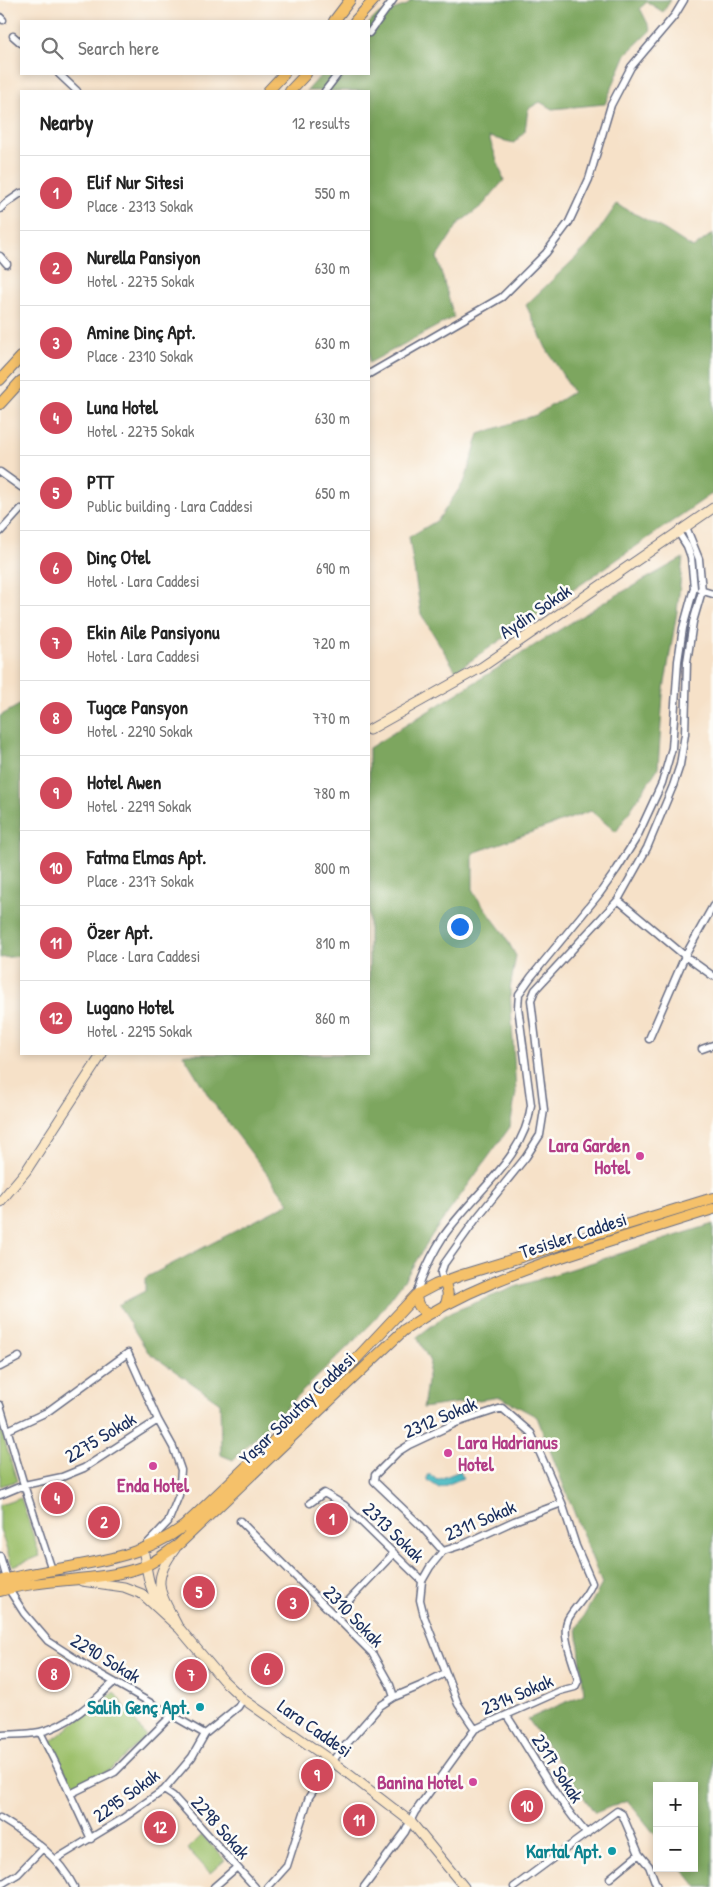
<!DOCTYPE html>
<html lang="en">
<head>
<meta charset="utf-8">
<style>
  body { margin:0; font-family:"Patrick Hand",sans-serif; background:#f6f6f6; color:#222 }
  .controls { position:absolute; right:15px; bottom:15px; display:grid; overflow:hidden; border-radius:0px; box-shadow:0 2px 8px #0003 }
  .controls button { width:45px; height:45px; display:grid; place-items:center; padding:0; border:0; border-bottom:1px solid #e0e0e0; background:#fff; color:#222; font:25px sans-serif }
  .you { position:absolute; left:459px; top:926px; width:18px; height:18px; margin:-12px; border:4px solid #fff; border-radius:50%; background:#1a73e8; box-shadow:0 0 0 8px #1a73e833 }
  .badge { display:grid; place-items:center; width:32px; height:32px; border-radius:50%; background:#d1495b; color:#fff; font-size:16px; font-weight:700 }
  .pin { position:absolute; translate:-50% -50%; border:2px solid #fff; box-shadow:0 1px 5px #0006 }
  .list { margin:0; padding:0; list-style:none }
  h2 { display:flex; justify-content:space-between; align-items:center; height:65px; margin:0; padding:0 20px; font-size:21px }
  h2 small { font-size:16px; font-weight:400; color:#767676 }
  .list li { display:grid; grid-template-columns:32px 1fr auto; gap:15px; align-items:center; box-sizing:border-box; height:75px; padding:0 20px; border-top:1px solid #e0e0e0 }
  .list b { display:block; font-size:19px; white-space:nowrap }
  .list p { margin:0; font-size:16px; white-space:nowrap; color:#767676 }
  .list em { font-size:16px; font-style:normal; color:#767676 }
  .icon { flex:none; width:28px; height:28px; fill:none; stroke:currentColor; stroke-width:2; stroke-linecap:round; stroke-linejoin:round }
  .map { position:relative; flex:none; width:713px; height:1887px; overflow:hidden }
  .search { position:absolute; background:#fff; box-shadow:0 2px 8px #0003; left:20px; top:20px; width:350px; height:55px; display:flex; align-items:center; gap:12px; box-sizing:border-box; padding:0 18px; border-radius:0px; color:#767676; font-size:19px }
  .panel { position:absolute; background:#fff; box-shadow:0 2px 8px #0003; left:20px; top:90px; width:350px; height:965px; border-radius:0px }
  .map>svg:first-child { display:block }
  .green { fill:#9cc06a; stroke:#5c7864 }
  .forest { fill:#7da65e; stroke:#4c6a5e }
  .water { fill:#49b8bf; stroke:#32748e }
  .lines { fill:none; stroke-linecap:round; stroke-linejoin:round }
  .street-casing { stroke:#686d83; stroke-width:9 }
  .secondary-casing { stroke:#686d83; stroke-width:11 }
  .primary-casing { stroke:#686d83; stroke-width:12 }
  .street { stroke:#fff; stroke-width:6 }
  .secondary { stroke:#fbe6c4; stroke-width:9 }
  .primary { stroke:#f5c16b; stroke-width:10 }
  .hotel-dot { fill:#d1479c; stroke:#fdfcf7; stroke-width:2 }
  .culture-dot { fill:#0f9aa8; stroke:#fdfcf7; stroke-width:2 }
  .labels { text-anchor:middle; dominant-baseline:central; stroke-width:5; stroke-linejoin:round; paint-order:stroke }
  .street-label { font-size:19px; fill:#1b2f5e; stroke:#fdfcf7 }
  .hotel-label { font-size:19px; font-weight:bold; fill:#b23c85; stroke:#fdfcf7; text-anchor:end }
  .culture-label { font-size:19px; font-weight:bold; fill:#0d838f; stroke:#fdfcf7; text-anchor:end }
</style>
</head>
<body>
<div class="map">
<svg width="713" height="1887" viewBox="0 0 713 1887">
  <rect width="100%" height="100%" fill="#fdfcf7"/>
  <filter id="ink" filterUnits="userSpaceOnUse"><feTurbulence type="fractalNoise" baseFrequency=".02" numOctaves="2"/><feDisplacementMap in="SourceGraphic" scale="10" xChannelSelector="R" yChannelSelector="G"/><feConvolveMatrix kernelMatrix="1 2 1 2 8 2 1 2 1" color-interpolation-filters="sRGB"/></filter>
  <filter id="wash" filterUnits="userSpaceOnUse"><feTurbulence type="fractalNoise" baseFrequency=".0096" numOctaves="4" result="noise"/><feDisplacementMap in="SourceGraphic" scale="20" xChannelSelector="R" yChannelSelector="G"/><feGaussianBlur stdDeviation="1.12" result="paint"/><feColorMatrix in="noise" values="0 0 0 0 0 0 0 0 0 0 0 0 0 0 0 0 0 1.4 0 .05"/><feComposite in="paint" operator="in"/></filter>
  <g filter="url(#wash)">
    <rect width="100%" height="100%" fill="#f6e1c8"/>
    <path class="green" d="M0 1426 17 1481 0 1486Z
      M21 1498 40 1556 12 1566 0 1529V1505Z
      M114 1692 146 1736 112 1769 74 1787 49 1743Z
      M202 1835 225 1860 210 1873 188 1849Z"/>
    <path class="forest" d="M411 0H671L663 12 647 2 640 8 651 30 626 54 605 104 552 109 540 102 528 109 525 131 514 143 489 137 504 180 483 205 459 223 437 257 454 317 369 363V91H307L322 74H369V23L377 15 407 5Z
      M617 204 665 230 693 248 713 233V493L456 671 421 614 409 537 438 520 465 480 479 434 536 415 573 392 546 348 526 305 588 246Z
      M683 558 677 612 663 695 658 768 616 832 591 811 473 853V892L504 934 516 956 510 989 516 1093 510 1127 432 1235 405 1279 372 1323 233 1460 221 1455 220 1403 148 1352 118 1305 145 1291V1278L289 1203 211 1100 183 1054H369V748L601 604Z
      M21 704V956L0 958V716Z
      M713 1224V1887H697L682 1868H694V1786H657V1837L627 1800 595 1813 528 1719 584 1694 577 1628 602 1584 537 1417 500 1397 423 1408 430 1362 417 1337 447 1314 515 1287Z"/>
    <path class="water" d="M460 1471 463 1478 439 1488 427 1480V1475H431L437 1480Z"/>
  </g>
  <g filter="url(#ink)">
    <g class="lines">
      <g class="street-casing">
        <path id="street" d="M0 17 3 20
          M369 33 393 0
          M13 36 21 43
          M59 74 77 91
          M325 91 338 74
          M0 209 5 204 21 193
          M0 256 7 264
          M369 374 502 297 546 253 569 222 589 179 611 105 631 67 675 15 684 0
          M0 472 21 487
          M0 532 21 509
          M700 590 713 594
          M618 900 685 956 713 976
          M649 1039 685 956 713 906
          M702 1049 713 1045
          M443 1281 441 1273 444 1264 476 1219 526 1157 540 1135 544 1110 531 1000 535 990 618 900 647 848 673 786 680 765 685 734 687 662 693 622 702 591 699 559 686 527
          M416 1295C422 1275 432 1254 443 1237 472 1194 525 1159 531 1105L518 1007 519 994 531 977 600 893 617 869 637 837 662 783 672 748 678 661 683 628 694 588 691 557 687 546 678 532
          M0 1367 19 1357
          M0 1405 24 1485 52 1570
          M8 1430 47 1412 128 1353 158 1420 173 1447 181 1470 179 1495 168 1522 145 1546
          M0 1495 24 1485 62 1477 84 1468 158 1420
          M310 1503 324 1493 344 1505 422 1581
          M240 1521 372 1653 390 1685 394 1697
          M0 1556 7 1579
          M8 1588 24 1613 48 1641 93 1670 205 1734
          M335 1615 394 1553
          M507 1716C533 1755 555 1798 587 1834
          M475 1729 458 1704 424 1616 420 1600 422 1581 430 1567 443 1551 462 1545 514 1521 562 1503
          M40 1732 59 1770 91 1839
          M0 1735C13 1734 27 1735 40 1732 69 1725 93 1702 114 1682
          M164 1790 173 1796 255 1887
          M70 1794 115 1772 173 1714
          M0 1818C29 1836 59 1856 74 1887
          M56 1859 122 1819 164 1790 192 1757 205 1734 238 1707 243 1699
          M610 1878 639 1854
          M0 1885 18 1874 42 1849
          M214 1887 237 1867
          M268 1887 287 1866 309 1797 337 1755 380 1706 394 1697 420 1686 445 1673
          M364 1887 405 1832 415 1812 475 1729 560 1691 575 1687 578 1681C575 1663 560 1636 568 1619 575 1606 587 1597 592 1583L576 1546 562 1503 531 1433 502 1408 456 1423 409 1445 398 1452 375 1475 374 1481 420 1525 443 1551
          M514 1887 617 1811 622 1814 639 1854 649 1866 657 1887"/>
      </g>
      <g class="secondary-casing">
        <path id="secondary" d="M369 730 482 667 713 508
          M0 1202 26 1171 102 1054
          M143 1549C148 1573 147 1587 162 1608
          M175 1549C150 1582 160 1592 177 1625
          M82 1581 124 1587 142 1594 180 1629 223 1680 243 1699 333 1762 411 1822 464 1887"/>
      </g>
      <g class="primary-casing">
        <path id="primary" d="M334 21 350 0
          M355 21 374 0
          M268 91 284 74
          M290 91 306 74
          M0 380 21 357
          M0 404 21 381
          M443 1281C448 1289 449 1295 446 1304
          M416 1295C417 1306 420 1309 429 1313
          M0 1581C61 1564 132 1566 184 1526L329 1388 416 1295 435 1285 462 1275 713 1198
          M0 1591C47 1577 98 1583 145 1566 157 1561 167 1552 178 1545L404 1330C461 1291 524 1269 589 1248 630 1235 672 1222 713 1209"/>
      </g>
      <use href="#street" class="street"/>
      <use href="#secondary" class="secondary"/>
      <use href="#primary" class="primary"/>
    </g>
  </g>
  <g class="hotel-dot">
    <circle cx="640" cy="1156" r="5"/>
    <circle cx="448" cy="1453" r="5"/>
    <circle cx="153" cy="1466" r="5"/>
    <circle cx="473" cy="1782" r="5"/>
  </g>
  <g class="culture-dot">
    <circle cx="200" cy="1707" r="5"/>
    <circle cx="612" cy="1851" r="5"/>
  </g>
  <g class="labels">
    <g class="street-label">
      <text transform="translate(535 611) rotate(-34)">Aydin Sokak</text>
      <text transform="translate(573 1235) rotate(-18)">Tesisler Caddesi</text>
      <text transform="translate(297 1408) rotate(-44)">Yaşar Sobutay Caddesi</text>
      <text transform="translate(440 1417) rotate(-23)">2312 Sokak</text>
      <text transform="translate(100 1437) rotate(-31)">2275 Sokak</text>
      <text transform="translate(480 1520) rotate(-23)">2311 Sokak</text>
      <text transform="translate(394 1532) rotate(44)">2313 Sokak</text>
      <text transform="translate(354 1616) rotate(46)">2310 Sokak</text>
      <text transform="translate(106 1658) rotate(31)">2290 Sokak</text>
      <text transform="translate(517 1694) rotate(-23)">2314 Sokak</text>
      <text transform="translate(315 1728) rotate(35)">Lara Caddesi</text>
      <text transform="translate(558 1768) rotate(57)">2317 Sokak</text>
      <text transform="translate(126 1795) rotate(-36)">2295 Sokak</text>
      <text transform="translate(221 1827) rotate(48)">2298 Sokak</text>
    </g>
    <g class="hotel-label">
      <text x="630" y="1145">Lara Garden<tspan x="630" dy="22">Hotel</tspan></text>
      <text x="458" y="1442" text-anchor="start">Lara Hadrianus<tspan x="458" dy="22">Hotel</tspan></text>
      <text x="153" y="1485" text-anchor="middle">Enda Hotel</text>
      <text x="463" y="1782">Banina Hotel</text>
    </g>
    <g class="culture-label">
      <text x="190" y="1707">Salih Genç Apt.</text>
      <text x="602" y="1851">Kartal Apt.</text>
    </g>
  </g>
</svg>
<div class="controls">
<button>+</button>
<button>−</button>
</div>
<div class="you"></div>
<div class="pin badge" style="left:332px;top:1519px">1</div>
<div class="pin badge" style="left:104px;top:1522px">2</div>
<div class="pin badge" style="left:293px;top:1603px">3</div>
<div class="pin badge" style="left:57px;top:1498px">4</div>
<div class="pin badge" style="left:199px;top:1592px">5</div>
<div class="pin badge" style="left:267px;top:1669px">6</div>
<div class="pin badge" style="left:191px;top:1675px">7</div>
<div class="pin badge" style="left:54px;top:1674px">8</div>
<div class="pin badge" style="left:317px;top:1775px">9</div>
<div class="pin badge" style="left:527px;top:1806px">10</div>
<div class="pin badge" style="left:359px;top:1820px">11</div>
<div class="pin badge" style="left:160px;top:1827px">12</div>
<div class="search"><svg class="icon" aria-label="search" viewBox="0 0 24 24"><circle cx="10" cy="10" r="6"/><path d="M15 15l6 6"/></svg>Search here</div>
<section class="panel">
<h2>Nearby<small>12 results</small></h2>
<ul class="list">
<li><span class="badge">1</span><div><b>Elif Nur Sitesi</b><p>Place · 2313 Sokak</p></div><em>550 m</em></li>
<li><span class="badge">2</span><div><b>Nurella Pansiyon</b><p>Hotel · 2275 Sokak</p></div><em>630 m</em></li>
<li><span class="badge">3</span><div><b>Amine Dinç Apt.</b><p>Place · 2310 Sokak</p></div><em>630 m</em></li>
<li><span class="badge">4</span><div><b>Luna Hotel</b><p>Hotel · 2275 Sokak</p></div><em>630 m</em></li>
<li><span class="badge">5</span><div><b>PTT</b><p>Public building · Lara Caddesi</p></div><em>650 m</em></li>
<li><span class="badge">6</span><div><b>Dinç Otel</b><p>Hotel · Lara Caddesi</p></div><em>690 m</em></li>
<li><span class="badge">7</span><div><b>Ekin Aile Pansiyonu</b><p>Hotel · Lara Caddesi</p></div><em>720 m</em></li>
<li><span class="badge">8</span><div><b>Tugce Pansyon</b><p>Hotel · 2290 Sokak</p></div><em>770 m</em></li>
<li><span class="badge">9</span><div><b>Hotel Awen</b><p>Hotel · 2299 Sokak</p></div><em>780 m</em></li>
<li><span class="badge">10</span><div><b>Fatma Elmas Apt.</b><p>Place · 2317 Sokak</p></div><em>800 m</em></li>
<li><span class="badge">11</span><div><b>Özer Apt.</b><p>Place · Lara Caddesi</p></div><em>810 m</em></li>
<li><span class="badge">12</span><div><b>Lugano Hotel</b><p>Hotel · 2295 Sokak</p></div><em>860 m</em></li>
</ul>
</section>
</div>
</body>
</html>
